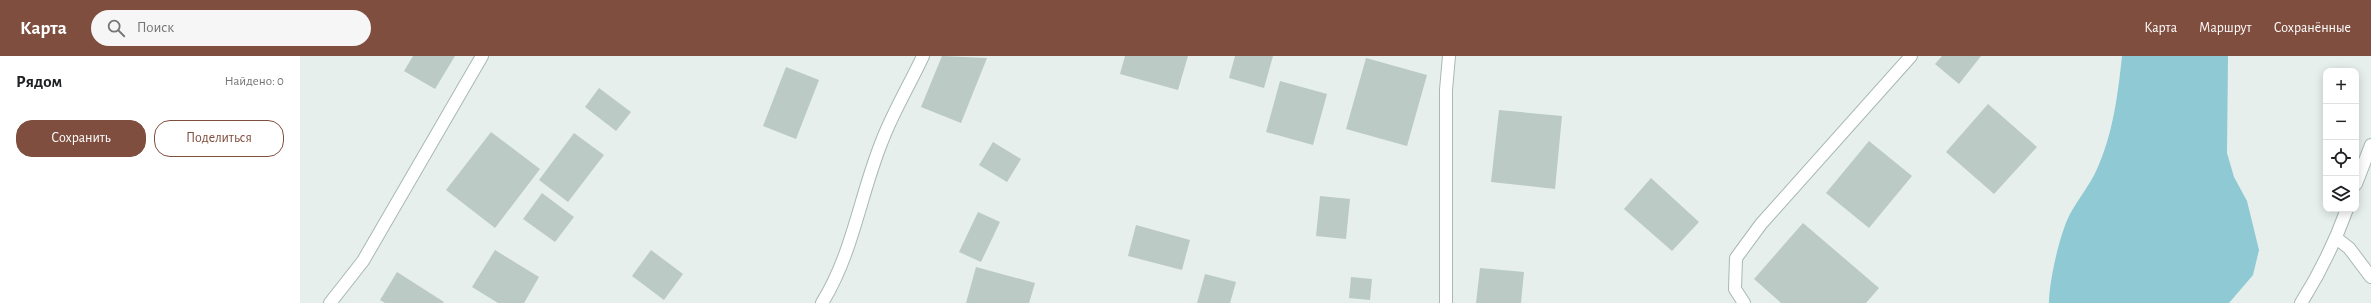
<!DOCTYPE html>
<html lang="ru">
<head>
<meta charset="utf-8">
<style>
  body { margin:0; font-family:"Alegreya Sans",sans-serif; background:#f6f6f6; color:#202124 }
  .controls { position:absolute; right:12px; top:12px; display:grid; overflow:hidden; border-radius:8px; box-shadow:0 2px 10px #0003 }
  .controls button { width:36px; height:36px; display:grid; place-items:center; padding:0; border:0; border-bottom:1px solid #e0e0e0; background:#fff; color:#202124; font:20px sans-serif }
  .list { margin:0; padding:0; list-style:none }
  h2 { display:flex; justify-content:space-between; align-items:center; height:52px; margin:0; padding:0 16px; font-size:17px }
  h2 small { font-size:13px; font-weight:400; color:#757577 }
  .actions { display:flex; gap:8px; padding:12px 16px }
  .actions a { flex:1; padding:9px 0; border:1px solid #7f4e3f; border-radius:16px; text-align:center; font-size:14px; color:#7f4e3f }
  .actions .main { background:#7f4e3f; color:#fff }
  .icon { flex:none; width:22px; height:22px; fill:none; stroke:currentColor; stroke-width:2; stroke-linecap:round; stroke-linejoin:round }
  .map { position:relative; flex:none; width:2071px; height:247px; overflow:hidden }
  header { display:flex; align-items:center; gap:24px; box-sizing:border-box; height:56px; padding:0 20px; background:#7f4e3f; color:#fff }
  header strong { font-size:19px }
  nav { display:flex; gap:22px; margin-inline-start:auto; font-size:14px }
  .search { width:280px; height:36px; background:#f6f6f6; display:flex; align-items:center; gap:10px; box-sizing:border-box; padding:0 14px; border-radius:22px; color:#757577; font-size:15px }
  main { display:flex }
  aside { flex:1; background:#fff }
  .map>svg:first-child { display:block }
  .water { fill:#8ec9d4 }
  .building { fill:#bbcac4 }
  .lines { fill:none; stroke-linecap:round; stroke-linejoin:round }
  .minor-casing { stroke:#a8b8b2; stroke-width:14 }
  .minor { stroke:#fff; stroke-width:12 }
</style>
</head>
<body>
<header>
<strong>Карта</strong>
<div class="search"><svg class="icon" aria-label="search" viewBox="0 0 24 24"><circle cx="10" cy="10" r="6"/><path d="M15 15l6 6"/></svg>Поиск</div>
<nav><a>Карта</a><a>Маршрут</a><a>Сохранённые</a></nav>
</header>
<main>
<aside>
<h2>Рядом<small>Найдено: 0</small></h2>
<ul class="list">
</ul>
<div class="actions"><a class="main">Сохранить</a><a>Поделиться</a></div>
</aside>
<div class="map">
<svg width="2071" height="247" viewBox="0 0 2071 247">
  <rect width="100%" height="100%" fill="#e6efeb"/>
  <path class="water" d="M1822 0H1928L1927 97 1934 121 1947 145 1959 194 1953 219 1929 247H1749C1749 225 1760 177 1770 158 1778 143 1790 129 1797 113 1813 78 1818 38 1822 0Z"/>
  <path class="building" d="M113 0H155L135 33 104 15Z
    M642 0 687 2 661 67 621 51Z
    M825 0H888L878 34 820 18Z
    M935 0H973L964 32 929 22Z
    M1642 0H1681L1659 28 1635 8Z
    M1066 2 1127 19 1107 90 1046 73Z
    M486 11 519 24 496 83 463 70Z
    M980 25 1027 38 1013 89 966 76Z
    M299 32 331 56 316 75 285 51Z
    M1688 48 1737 91 1694 138 1646 96Z
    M1199 54 1262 60 1255 133 1191 126Z
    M191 76 240 113 195 172 146 134Z
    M274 77 304 99 268 146 239 124Z
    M1569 85 1612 120 1569 172 1526 137Z
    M693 86 721 103 707 126 679 109Z
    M1351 122 1399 166 1372 195 1324 153Z
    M242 137 274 161 255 186 223 163Z
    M1020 140 1050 143 1046 183 1016 180Z
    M678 156 700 166 681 206 659 196Z
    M1503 167 1579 232 1566 247H1481L1454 223Z
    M836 169 890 184 882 214 828 200Z
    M195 194 239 221 224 247H198L172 231Z
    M351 194 383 218 364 244 332 220Z
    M676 211 735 227 729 247H666Z
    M1180 212 1224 216 1221 247H1176Z
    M97 216 144 246 143 247H85L80 244Z
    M905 218 936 226 930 247H897Z
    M1051 221 1072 223 1070 244 1049 242Z"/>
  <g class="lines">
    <g class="minor-casing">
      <path id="minor" d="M2056 128 2071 89
        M2036 182 2049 192 2071 221
        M30 247 63 205 182 0
        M522 247C553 197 560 139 582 85 593 56 610 28 623 0
        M1146 247V34L1149 0
        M1444 247 1435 233 1436 202 1461 168 1611 0
        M2001 247C2020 217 2035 186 2047 153"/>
    </g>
    <use href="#minor" class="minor"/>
  </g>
</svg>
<div class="controls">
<button>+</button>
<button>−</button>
<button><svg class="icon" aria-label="locate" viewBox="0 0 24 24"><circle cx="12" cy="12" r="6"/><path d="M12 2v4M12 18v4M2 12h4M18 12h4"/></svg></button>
<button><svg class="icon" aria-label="layers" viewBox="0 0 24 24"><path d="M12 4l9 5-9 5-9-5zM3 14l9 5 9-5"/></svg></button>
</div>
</div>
</main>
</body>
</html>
